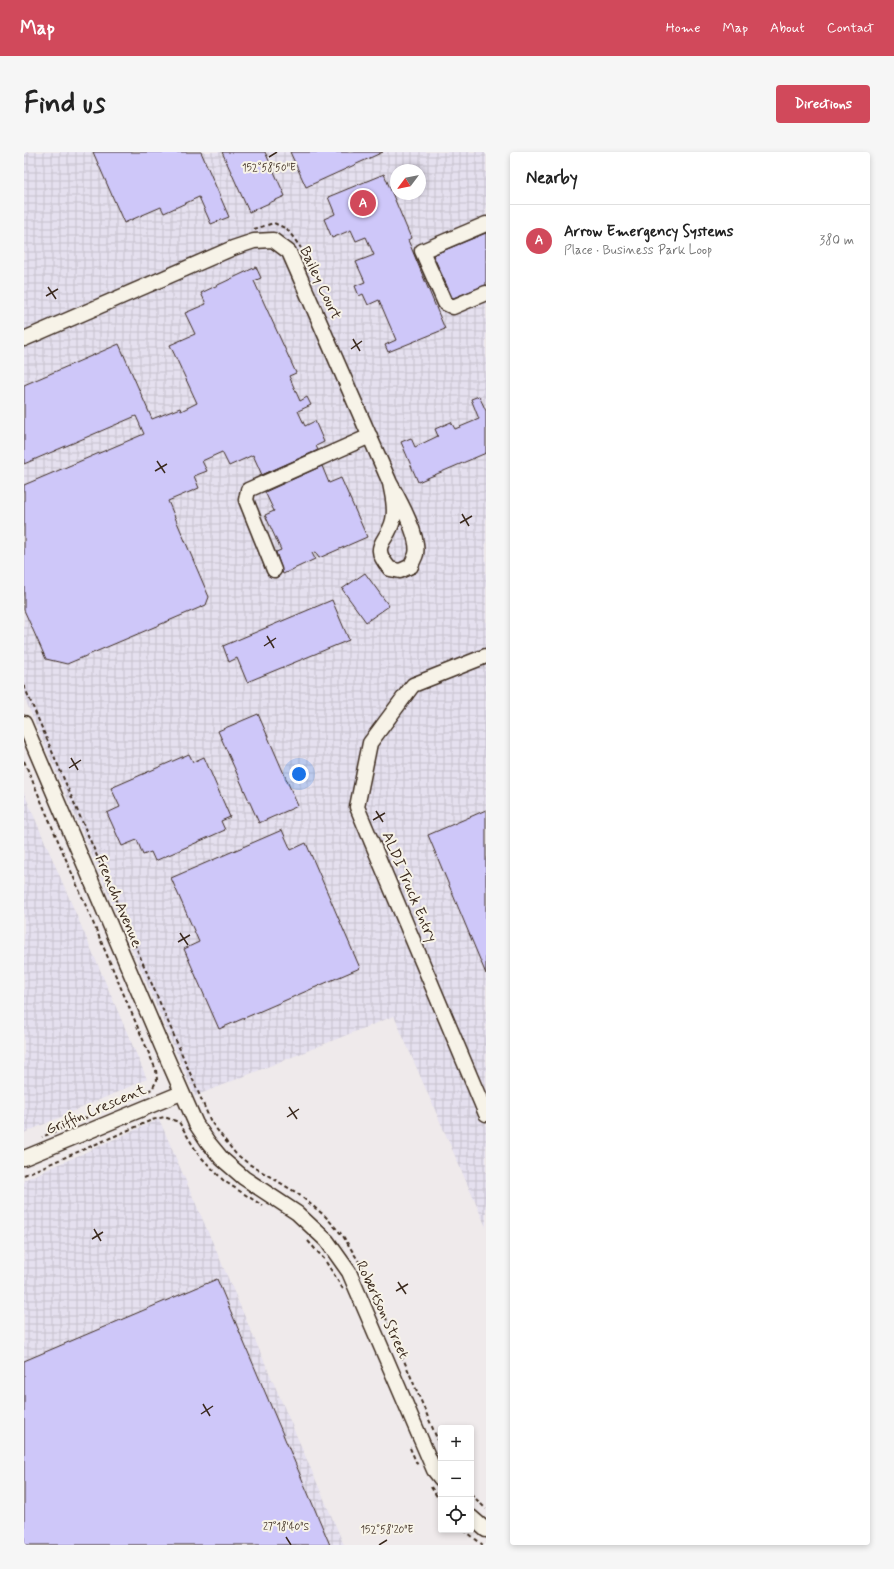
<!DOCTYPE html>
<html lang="en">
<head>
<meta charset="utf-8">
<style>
  body { margin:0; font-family:Mynerve,sans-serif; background:#f6f6f6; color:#222 }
  .controls { position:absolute; right:12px; bottom:12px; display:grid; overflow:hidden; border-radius:4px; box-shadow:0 2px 6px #0003 }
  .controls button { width:36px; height:36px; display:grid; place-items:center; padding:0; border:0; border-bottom:1px solid #e0e0e0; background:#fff; color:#222; font:20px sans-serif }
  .compass { position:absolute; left:366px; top:12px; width:36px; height:36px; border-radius:50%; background:#fff; box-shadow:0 2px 6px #0003; rotate:238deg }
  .you { position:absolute; left:275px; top:622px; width:14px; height:14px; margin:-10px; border:3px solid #fff; border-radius:50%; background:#1a73e8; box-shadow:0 0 0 6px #1a73e833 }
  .badge { display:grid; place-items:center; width:26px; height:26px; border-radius:50%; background:#d1495b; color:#fff; font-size:13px; font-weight:700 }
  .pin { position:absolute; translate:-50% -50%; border:2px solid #fff; box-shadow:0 1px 4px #0006 }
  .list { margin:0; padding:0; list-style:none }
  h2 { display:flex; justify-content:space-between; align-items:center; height:52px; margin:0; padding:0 16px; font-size:17px }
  h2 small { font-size:13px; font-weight:400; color:#767676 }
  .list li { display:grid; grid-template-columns:26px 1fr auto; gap:12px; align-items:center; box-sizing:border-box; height:72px; padding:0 16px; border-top:1px solid #e0e0e0 }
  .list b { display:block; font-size:15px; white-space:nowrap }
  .list p { margin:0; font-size:13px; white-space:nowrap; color:#767676 }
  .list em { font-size:13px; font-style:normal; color:#767676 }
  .icon { flex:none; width:22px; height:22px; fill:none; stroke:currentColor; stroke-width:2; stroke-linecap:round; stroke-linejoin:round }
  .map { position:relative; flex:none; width:462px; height:1393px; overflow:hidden; border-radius:4px }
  header { display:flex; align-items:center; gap:24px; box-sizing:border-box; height:56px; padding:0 20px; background:#d1495b; color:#fff }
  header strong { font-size:19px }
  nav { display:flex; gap:22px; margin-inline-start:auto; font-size:14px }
  .intro { display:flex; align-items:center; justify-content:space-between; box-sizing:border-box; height:96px; padding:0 24px }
  h1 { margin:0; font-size:28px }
  .button { padding:10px 18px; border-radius:4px; background:#d1495b; color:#fff; font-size:14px; font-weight:700 }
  main { display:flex; gap:24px; padding:0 24px }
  aside { flex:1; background:#fff; border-radius:4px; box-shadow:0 2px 6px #0003 }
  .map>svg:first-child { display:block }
  .industrial { fill:url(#industrial-grid); fill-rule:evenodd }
  .building { fill:#cec7f9; stroke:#3b2a1e }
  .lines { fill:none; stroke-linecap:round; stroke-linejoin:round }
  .minor-casing { stroke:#3b2a1e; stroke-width:17 }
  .path { stroke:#3b2a1e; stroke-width:2; stroke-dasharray:4 3; stroke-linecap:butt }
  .minor { stroke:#f7f3e8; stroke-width:14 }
  .ticks { fill:none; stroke:#3b2a1e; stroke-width:1.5 }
  .labels { text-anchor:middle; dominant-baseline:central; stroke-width:4; stroke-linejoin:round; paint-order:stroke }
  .street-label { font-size:15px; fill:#3b2a1e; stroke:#f7f3e8 }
  .ticks-label { font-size:10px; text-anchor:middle; fill:#3b2a1e; stroke:#f7f3e8; stroke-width:4; stroke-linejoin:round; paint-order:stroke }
</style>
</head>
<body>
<header>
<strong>Map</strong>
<nav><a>Home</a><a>Map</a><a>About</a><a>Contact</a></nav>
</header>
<div class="intro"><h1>Find us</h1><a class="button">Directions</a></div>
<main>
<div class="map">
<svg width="462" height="1393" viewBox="0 0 462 1393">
  <defs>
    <pattern id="industrial-grid" width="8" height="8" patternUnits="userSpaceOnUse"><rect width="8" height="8" fill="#e5e0ef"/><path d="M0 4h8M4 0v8" fill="none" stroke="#c5c0cc"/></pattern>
  </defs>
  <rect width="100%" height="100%" fill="#efeaeb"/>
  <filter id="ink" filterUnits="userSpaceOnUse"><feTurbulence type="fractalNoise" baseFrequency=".025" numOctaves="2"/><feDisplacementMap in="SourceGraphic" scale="8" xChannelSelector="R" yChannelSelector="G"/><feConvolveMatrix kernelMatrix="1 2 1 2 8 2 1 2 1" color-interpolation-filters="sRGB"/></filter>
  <g filter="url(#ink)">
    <path class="industrial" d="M0 0H462V1075L370 864 171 944 0 545ZM372 18H396V42H372Z
      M0 641 123 927 0 981Z
      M135 967 320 1393H0V1028Z"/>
    <path class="building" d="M69 0H177L205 65 187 72 175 45 140 61 137 55 100 71Z
      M198 0H241L261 44 225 60Z
      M266 0H359L282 35Z
      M360 22 387 86 384 88 421 177 364 200 361 193 372 188 355 148 344 153 339 142 335 144 331 134 341 130 332 110 350 103 342 85 332 89 327 78 308 86 300 67 311 62 304 45Z
      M462 81V133L429 146 428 145 409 103Z
      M232 115 237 126 230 129 272 221 265 224 276 249 283 245 287 253 274 259 281 274 291 269 300 290 292 294 294 298 238 323 229 303 205 314 198 300 178 309 183 319 170 324 175 336 144 349 185 445 182 453 43 512 22 507 0 458V333L120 282 112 264 0 312V233L95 192 128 267 156 256 157 259 173 251 146 193 171 182 161 161 182 152 177 141Z
      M455 244 462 259V301L394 330 377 290 387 286 391 295 414 284 411 277 427 270 431 277 455 267 447 247Z
      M298 314 305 331 317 326 343 385 295 406 291 400 288 401 291 407 259 422 252 400 257 398 241 363 250 359 241 340Z
      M341 421 365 454 342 470 318 437Z
      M308 448 325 488 223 530 213 506 205 510 199 494Z
      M234 562 274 654 235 671 194 579Z
      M165 602 169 610 180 605 206 665 197 669 201 678 131 709 127 700 119 703 113 688 98 694 83 661 96 655 87 636Z
      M462 658V822L404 683Z
      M258 678 267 698 282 691 336 816 195 877 160 797 175 790 147 726Z
      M193 1127 306 1393H0V1209Z"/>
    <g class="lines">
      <g class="minor-casing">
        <path id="minor" d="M462 72 398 99 421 151 429 155 462 141
          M0 187 209 96 230 89 249 88 265 100 366 331C374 346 396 384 392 402 391 406 388 410 387 414L376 419 366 417C344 392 364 391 369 368 372 355 368 343 366 331
          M250 418 222 348 224 338 346 284
          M462 504 389 533 346 591 333 655 462 962
          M0 571 139 897 172 972 184 990 198 1007 220 1026 273 1061 303 1089 325 1120 410 1318 417 1327
          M0 1006 157 941
          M447 1365 462 1378"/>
      </g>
      <path class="path" d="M230 77 250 71 263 77 277 96
        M0 534 187 970 211 1001 225 1012 273 1041 301 1064 319 1084 345 1126 417 1296
        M0 609 132 918 133 928 128 937 18 985
        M0 1023 128 968 140 965 155 970 174 1002 200 1029 239 1054
        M284 1089 300 1107
        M302 1110 319 1137
        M386 1296 394 1314
        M407 1335 417 1351
        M447 1342 462 1357
        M440 1378 459 1393"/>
      <use href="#minor" class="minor"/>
    </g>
  </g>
  <path class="ticks" d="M245 5 253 0M24 135 32 147M22 144 34 137M329 187 336 199M327 197 338 189M133 309 141 321M131 319 143 312M438 362 445 374M436 371 448 364M243 484 250 496M240 494 252 486M47 606 54 618M45 616 57 608M352 659 359 670M349 668 361 661M156 781 164 793M154 790 166 783M265 955 273 967M263 965 275 957M70 1077 77 1089M68 1087 79 1080M374 1130 382 1142M372 1139 384 1132M179 1252 186 1264M177 1262 189 1254M262 1385 267 1393M355 1393 363 1388"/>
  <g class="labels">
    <g class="street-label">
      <text transform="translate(296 131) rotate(65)">Bailey Court</text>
      <text transform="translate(385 735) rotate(67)">ALDI Truck Entry</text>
      <text transform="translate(94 749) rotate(67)">French Avenue</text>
      <text transform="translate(72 958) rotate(-23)">Griffin Crescent</text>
      <text transform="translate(358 1158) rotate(65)">Robertson Street</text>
    </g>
  </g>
  <g class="ticks-label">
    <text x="245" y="19">152°58'50"E</text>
    <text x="262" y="1378">27°18'40"S</text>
    <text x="363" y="1381">152°58'20"E</text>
  </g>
</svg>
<div class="controls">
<button>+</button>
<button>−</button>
<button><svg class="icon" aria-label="locate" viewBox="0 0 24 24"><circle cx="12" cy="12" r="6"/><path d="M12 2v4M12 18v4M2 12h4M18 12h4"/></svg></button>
</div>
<svg class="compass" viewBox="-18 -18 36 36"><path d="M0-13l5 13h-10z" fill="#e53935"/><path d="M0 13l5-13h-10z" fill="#767676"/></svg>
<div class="you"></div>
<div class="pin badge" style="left:339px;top:51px">A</div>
</div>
<aside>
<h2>Nearby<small></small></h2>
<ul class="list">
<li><span class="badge">A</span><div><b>Arrow Emergency Systems</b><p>Place · Business Park Loop</p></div><em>380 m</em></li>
</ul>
</aside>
</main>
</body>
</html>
